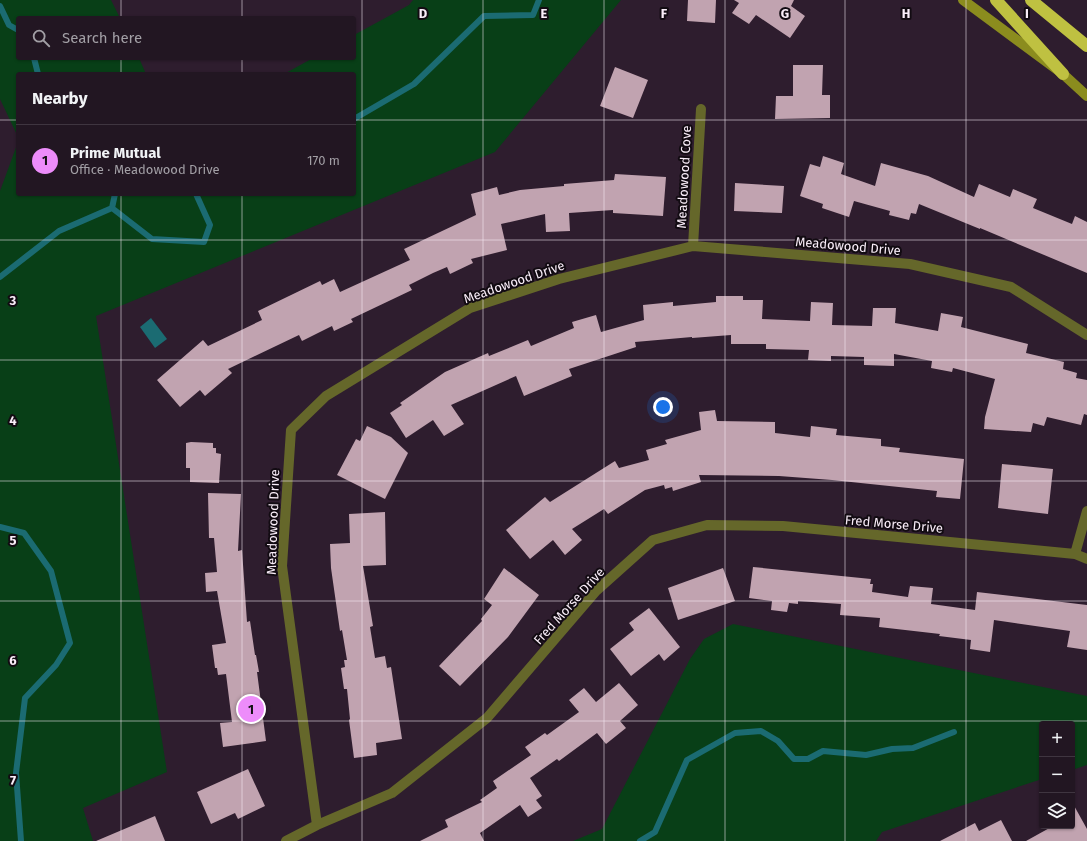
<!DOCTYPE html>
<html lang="en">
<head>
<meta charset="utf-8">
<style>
  body { margin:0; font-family:"Fira Sans",sans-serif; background:#2e232f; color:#f1f3f6 }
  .controls { position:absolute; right:12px; bottom:12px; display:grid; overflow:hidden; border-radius:4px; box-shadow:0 1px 3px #0004 }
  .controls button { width:36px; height:36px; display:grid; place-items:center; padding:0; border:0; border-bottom:1px solid #3f3540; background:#221622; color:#f1f3f6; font:20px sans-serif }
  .you { position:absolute; left:663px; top:407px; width:14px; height:14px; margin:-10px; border:3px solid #fff; border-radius:50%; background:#1a73e8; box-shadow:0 0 0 6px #1a73e833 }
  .badge { display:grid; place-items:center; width:26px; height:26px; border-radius:50%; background:#ed8cfa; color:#111; font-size:13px; font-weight:700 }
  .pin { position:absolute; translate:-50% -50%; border:2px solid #fff; box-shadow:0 1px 4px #0006 }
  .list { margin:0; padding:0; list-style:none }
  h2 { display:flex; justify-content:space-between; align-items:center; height:52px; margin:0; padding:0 16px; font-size:17px }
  h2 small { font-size:13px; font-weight:400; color:#a29fa5 }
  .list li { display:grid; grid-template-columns:26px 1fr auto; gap:12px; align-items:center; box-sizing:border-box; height:72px; padding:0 16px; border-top:1px solid #3f3540 }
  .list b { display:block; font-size:15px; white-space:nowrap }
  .list p { margin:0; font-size:13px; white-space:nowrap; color:#a29fa5 }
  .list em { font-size:13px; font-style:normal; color:#a29fa5 }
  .icon { flex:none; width:22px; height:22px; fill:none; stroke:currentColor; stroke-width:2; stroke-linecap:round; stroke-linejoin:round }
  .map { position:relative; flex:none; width:1087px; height:841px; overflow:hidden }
  .search { position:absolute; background:#221622; box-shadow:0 1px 3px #0004; left:16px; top:16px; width:340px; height:44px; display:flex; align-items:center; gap:10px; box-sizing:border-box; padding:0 14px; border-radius:4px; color:#a29fa5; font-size:15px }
  .panel { position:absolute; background:#221622; box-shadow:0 1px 3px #0004; left:16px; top:72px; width:340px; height:124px; border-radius:4px }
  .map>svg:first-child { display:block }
  .green { fill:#083f17 }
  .water { fill:#1b6b72 }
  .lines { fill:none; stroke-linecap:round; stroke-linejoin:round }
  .stream { stroke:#1b6b72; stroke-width:6 }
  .building { fill:#c1a3b0 }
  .minor { stroke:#65672a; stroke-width:10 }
  .secondary { stroke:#8b8c1e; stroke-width:10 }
  .motorway { stroke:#bfc141; stroke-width:12 }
  .grid { fill:none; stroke:#faeef9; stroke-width:1; stroke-opacity:0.55 }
  .labels { text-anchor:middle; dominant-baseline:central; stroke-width:4; stroke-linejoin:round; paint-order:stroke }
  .street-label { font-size:13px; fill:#faeef9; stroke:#120b12 }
  .grid-label { font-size:13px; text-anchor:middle; font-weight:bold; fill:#faeef9; stroke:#120b12; stroke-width:4; stroke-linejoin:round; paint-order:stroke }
</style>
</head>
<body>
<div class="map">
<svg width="1087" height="841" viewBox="0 0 1087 841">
  <rect width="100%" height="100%" fill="#2e1d2e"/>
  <path class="green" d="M0 0H111L120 18H18V58H139L146 74H18V137L0 99Z
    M413 0H621L495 152 96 316 167 772 83 808 93 841H0V191L18 142V194H354V74H284L313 58H354V35L409 5Z
    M733 624 1087 696V765L1072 770V724H1042V779L882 832 876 841H573L602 829 690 659 704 639Z"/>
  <path class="water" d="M151 318 167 339 155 348 140 327Z"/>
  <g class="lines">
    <path class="stream" d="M0 6 9 25 18 30
      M34 58 38 74
      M354 119 414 84 484 16 533 15 539 0
      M112 208 115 194
      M0 277 59 231 112 208 152 239 204 242 210 225 196 194
      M0 527 24 533 51 571 70 643 56 665 25 698 16 773 21 841
      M640 841 655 832 687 760 735 733 761 731 778 741 794 759H808L823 751 866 755 892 749 913 748 954 732"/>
  </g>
  <path class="building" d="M688 0H716L715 23 687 21Z
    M734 0H794L791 6 805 16 790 38 756 15 749 24 732 13 739 3Z
    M793 65H823L822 95H830V118L775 119 776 96H793Z
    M615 67 648 80 633 118 600 106Z
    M823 156 844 163 841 174 875 186 881 163 928 176 974 197 979 184 1010 197 1013 189 1037 199 1033 208 1072 224 1075 216 1087 222V273L980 228V229L919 204 916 214 911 213 909 220 889 215 890 211 854 201 849 217 822 208 823 204 800 196 810 164 820 167Z
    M615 174 666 177 663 216 613 213V210L569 213 570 231 546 232 545 214 501 224 507 250 471 259 473 263 450 274 447 267 433 273 409 285 412 290 351 319 353 322 334 331 332 326 302 341 299 335 228 369 232 373 205 396 200 390 180 407 157 380 203 340 208 346 262 320 258 311 320 281 322 285 334 279 340 292 410 260 404 249 476 215 471 194 497 187 499 195 520 190 564 186V184L614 180Z
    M735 183 784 186 782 213 734 211Z
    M716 296H743V300H763L762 319 810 321 811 302 833 303 832 325 872 326 873 308H896L895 323 938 331 941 313 963 317 961 327 1028 344 1026 353 1064 362 1063 369 1077 373 1076 378 1087 380V415L1084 414 1081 425 1047 417 1044 426 1033 423 1031 432 984 429 985 417 995 379 953 368 952 372 931 368 932 361 894 354V366L864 365V357L831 356V361L808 360 809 350 766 349V344H731V335L692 338V337L635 342 636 347 569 369 572 376 524 396 516 376 451 405 464 424 444 436 433 420 406 438 390 413 402 405 400 403 445 372 488 353 489 356 528 340 531 346 574 328 572 322 596 315 601 332 644 320 643 305 673 302V306L716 302Z
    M715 410 717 421 775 422V433L810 437 811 426 837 429 836 435 881 439V446L900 448 899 452 964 459 960 499 936 497 937 491 832 480 779 476 699 475 701 482 673 491 672 487 665 489 664 485 645 490 608 514 604 509 572 529 582 540 565 555 553 540 530 559 506 530 545 497 550 502 615 461 619 468 649 460 646 450 667 444 665 440 701 430 699 412Z
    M367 426 391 437 408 453 385 499 337 475 356 439 360 441Z
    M191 442 213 443V448H216V453L221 454 219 483 190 482V468H186V443Z
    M1002 464 1053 469 1048 514 998 508Z
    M208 493 241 494 238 551 242 550 247 622 250 621 255 655H256L259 672H257L266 741 223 747 220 723 232 722 226 674 218 675 217 668H215L212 645 226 643 217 591 206 592 205 573 217 572 214 538H209Z
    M385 512 386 565 363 566 373 626 370 627 375 658 385 656 387 668 391 667 402 739 376 743 377 755 354 758 349 720 350 719 347 689H344L341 668 345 667 344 660H347L342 630 340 631 331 568 330 544 350 543 349 514Z
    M753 567 871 579 870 584H873L872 592 908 597 910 586 933 588 931 604 975 610 977 592 1087 605V650L1067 647 1070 631 994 620 990 652 970 649 971 640 939 636 940 634 879 627 880 618 840 615 841 604 798 601V604L789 603 787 612 771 610 772 601 749 598Z
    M504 568 539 595 508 637 460 686 439 666 482 621 481 619 492 605 484 599Z
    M723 568 735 601 678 620 668 588Z
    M649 608 680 647 664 661 659 654 631 676 610 649 634 630 629 623Z
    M619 683 638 705 620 721 626 728 606 744 597 733 559 761 557 759 530 778 542 796 536 800 542 808 528 817 520 805 480 833 484 841H420L448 827 445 820 482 802 480 800 497 788 493 781 531 755 525 747 545 733 547 735 579 712 569 700 584 688 596 702Z
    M248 769 265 806 238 819 235 813 211 824 197 792Z
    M1072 802 1087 829V841H1026L1053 826H1072Z
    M155 816 165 841H96Z
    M1001 820 1012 841H940L975 823 979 831Z"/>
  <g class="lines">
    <path class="minor" d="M693 246 701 109
      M1075 554 1087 511
      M317 825 282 566 291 430 326 396 470 308 559 279 693 246 910 264 1011 287 1087 335
      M286 841 317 825 392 793 487 718 596 591 653 540 707 525 783 526 1075 554 1087 559"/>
    <path class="secondary" d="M963 0 1063 74 1087 96"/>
    <path class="motorway" d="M996 0 1063 74
      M1031 0 1087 46"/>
  </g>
  <path class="grid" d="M121 0V18M242 0V18M362 0V841M483 0V841M604 0V841M725 0V841M845 0V841M966 0V841M121 58V74M242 58V74M0 120H18M354 120H1087M121 194V841M242 194V841M0 240H1087M0 360H1087M0 481H1087M0 601H1087M0 721H1087"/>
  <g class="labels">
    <g class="street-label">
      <text transform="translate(684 177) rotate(-87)">Meadowood Cove</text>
      <text transform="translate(848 246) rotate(5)">Meadowood Drive</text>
      <text transform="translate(514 282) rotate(-19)">Meadowood Drive</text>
      <text transform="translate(273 522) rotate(-88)">Meadowood Drive</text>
      <text transform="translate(894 524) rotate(5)">Fred Morse Drive</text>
      <text transform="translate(569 606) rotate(-48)">Fred Morse Drive</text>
    </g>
  </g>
  <g class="grid-label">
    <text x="423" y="18">D</text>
    <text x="544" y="18">E</text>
    <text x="664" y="18">F</text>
    <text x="785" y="18">G</text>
    <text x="906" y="18">H</text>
    <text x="1027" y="18">I</text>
    <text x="13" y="305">3</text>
    <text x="13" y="425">4</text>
    <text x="13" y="545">5</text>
    <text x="13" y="665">6</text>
    <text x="13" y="785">7</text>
  </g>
</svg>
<div class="controls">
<button>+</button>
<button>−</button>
<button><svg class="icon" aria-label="layers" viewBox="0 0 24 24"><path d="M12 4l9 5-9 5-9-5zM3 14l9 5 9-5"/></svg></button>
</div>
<div class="you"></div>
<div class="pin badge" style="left:251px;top:709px">1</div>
<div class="search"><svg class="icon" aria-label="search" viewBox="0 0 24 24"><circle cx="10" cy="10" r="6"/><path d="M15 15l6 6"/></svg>Search here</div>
<section class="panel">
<h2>Nearby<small></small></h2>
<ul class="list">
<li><span class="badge">1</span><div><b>Prime Mutual</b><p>Office · Meadowood Drive</p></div><em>170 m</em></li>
</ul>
</section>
</div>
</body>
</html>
